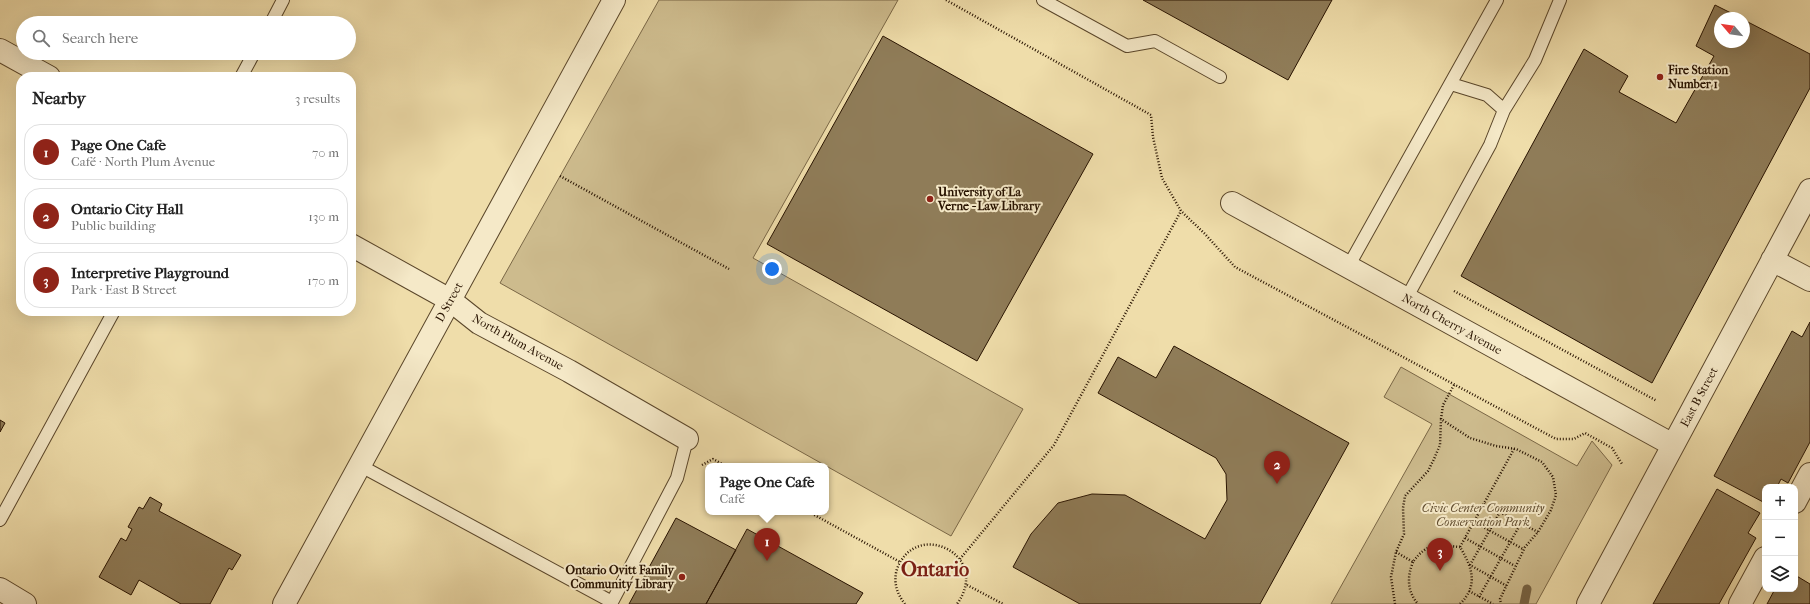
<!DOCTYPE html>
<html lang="en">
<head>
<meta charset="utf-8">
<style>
  body { margin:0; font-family:"IM FELL French Canon",serif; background:#f6f6f6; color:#222 }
  .controls { position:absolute; right:12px; bottom:12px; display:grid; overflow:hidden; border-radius:8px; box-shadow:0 4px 16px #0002 }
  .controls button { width:36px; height:36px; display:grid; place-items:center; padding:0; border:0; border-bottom:1px solid #e0e0e0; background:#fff; color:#222; font:20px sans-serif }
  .compass { position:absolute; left:1714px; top:12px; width:36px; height:36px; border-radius:50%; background:#fff; box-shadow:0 4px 16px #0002; rotate:299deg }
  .you { position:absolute; left:772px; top:269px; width:14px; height:14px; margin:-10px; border:3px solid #fff; border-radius:50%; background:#1a73e8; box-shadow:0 0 0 6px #1a73e833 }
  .badge { display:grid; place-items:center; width:26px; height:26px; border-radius:50%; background:#8f2418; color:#fff; font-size:13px; font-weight:700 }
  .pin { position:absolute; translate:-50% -33px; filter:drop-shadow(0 1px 2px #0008) }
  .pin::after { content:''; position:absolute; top:21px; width:14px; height:12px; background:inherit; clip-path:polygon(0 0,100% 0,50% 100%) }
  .popup { position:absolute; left:705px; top:463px; width:124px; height:52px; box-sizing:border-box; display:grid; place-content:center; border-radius:8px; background:#fff; filter:drop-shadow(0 1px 3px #0005); font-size:13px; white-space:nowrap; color:#767676 }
  .popup b { font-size:15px; color:#222 }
  .popup::after { content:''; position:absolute; left:50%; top:100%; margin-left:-8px; border:8px solid transparent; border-top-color:#fff }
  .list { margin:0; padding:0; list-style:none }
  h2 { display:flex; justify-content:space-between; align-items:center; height:52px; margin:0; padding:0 16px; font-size:17px }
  h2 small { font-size:13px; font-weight:400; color:#767676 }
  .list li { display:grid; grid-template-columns:26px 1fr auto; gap:12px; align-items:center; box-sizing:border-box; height:56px; margin:0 8px 8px; padding:0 8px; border:1px solid #e0e0e0; border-radius:16px }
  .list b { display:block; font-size:15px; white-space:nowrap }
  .list p { margin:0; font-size:13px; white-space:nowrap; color:#767676 }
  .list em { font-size:13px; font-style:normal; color:#767676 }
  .icon { flex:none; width:22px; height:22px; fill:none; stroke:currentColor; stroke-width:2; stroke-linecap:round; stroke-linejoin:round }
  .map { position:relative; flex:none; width:1810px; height:604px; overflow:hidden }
  .search { position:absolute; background:#fff; box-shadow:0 4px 16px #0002; left:16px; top:16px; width:340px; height:44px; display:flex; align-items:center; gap:10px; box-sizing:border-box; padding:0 14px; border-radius:22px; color:#767676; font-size:15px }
  .panel { position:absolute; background:#fff; box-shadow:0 4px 16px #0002; left:16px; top:72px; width:340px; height:244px; border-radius:16px }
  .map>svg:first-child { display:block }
  .green { fill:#cdbb8d; stroke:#7a6746 }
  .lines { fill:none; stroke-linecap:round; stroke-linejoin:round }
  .stream { stroke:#776343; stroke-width:9 }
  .building { fill:#8f7c58; stroke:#281300 }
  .service-casing { stroke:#5a462a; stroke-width:14 }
  .minor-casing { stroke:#5a462a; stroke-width:24 }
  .tertiary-casing { stroke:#5a462a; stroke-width:24 }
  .path { stroke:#281300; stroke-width:2.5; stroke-dasharray:1 2; stroke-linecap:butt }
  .service { stroke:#f5e9c8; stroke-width:12 }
  .minor { stroke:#f5e9c8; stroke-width:22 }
  .tertiary { stroke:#f5e9c8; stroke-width:22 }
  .poi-dot { fill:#8f2418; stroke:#f5e9c8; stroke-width:1.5 }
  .labels { text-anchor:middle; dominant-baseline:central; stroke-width:4; stroke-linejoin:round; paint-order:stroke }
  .poi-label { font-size:12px; font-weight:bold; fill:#281300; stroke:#f5e9c8; text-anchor:start }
  .street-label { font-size:12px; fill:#281300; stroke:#f5e9c8 }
  .park-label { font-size:12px; font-style:italic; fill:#624e31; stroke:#f5e9c8 }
  .town-label { font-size:20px; font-weight:bold; fill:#7a1f14; stroke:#f5e9c8 }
</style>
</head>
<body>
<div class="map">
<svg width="1810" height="604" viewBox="0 0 1810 604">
  <rect width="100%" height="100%" fill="#efddaa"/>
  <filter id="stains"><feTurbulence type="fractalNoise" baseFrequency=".005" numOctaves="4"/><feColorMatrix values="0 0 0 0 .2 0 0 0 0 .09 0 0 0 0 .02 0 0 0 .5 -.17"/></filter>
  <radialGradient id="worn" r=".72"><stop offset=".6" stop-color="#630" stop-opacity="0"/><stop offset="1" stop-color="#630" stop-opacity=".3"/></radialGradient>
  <path class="green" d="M659 0H898L753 258 1023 409 951 536 500 283Z
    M1401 367 1577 466 1592 441 1612 465 1536 604H1331L1432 424 1384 397Z"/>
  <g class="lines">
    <path class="stream" d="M1524 604 1527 589"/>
  </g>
  <path class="building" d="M1143 0H1332L1288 80Z
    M1715 5 1741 18H1720V42H1744V20L1810 54V88L1652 383 1461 276 1584 49 1628 76 1619 92 1676 123 1714 56 1696 46Z
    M883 36 1093 154 977 361 767 244Z
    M1810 322V442L1788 483 1781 479 1777 487H1765V503L1714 476 1792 331 1802 337Z
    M1174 346 1349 443 1260 604H1080L1013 567 1031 534 1058 503 1092 494 1125 495 1205 539 1227 500 1226 474 1216 458 1098 393 1118 357 1156 378Z
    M0 420 5 423 0 432Z
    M1717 489 1760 513 1748 533 1756 538 1719 604H1653Z
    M150 497 162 504 159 511 241 555 232 570 229 568 210 604H181L139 580 131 595 99 577 121 538 126 541 132 529 128 527 139 507 143 509Z
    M676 518 736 550 706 604H629Z
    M747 529 863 593 856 604H706Z
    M1795 575 1810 584V604H1767L1775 589H1795Z"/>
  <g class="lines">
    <g class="service-casing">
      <path id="service" d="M1043 0 1127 46 1155 41 1220 77
        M271 23 283 0
        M241 77 254 53
        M1504 110 1535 60 1560 0
        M1348 267 1497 0
        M1406 299 1490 145 1504 110 1487 95 1451 84
        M359 465 612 602
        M0 520 114 311
        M611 604 677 478 687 439"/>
    </g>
    <g class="minor-casing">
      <path id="minor" d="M0 50 49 77
        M1232 203 1673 445
        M351 245 450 300 479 323 569 371 687 439
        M1772 260 1810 280
        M1795 502 1810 474
        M0 589 25 604
        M1588 604 1810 190
        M1740 604 1765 558"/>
    </g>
    <g class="tertiary-casing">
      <path id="tertiary" d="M284 604 614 0"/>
    </g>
    <path class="path" d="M946 0 1151 115 1153 137 1162 178 1181 211 1205 234 1235 267 1556 439H1574L1585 433 1612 448 1622 464
      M560 176 729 269
      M1454 291 1657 401
      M1454 385 1443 405 1441 419 1470 438 1496 446 1516 449 1542 462 1553 477 1556 495 1551 510 1538 532 1525 547 1500 599 1501 604
      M702 465 713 459 726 466
      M1484 504 1538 532
      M809 512 900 562
      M1500 512 1470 565 1507 586
      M1474 522 1523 549
      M1465 538 1515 566
      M1396 552 1413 562C1427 542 1438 545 1460 547
      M960 559 1054 445 1181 211
      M1413 562C1407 577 1407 591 1418 604
      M967 585 1003 604
      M1469 591 1493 604
      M1479 597 1521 523
      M905 604C897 594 893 582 897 569 916 518 992 555 957 604
      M1395 604 1391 577 1396 552 1404 534 1403 508 1405 496 1428 471 1434 459 1440 445 1441 420
      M1460 604C1479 585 1472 567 1460 547L1514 449"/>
    <use href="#service" class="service"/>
    <use href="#minor" class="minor"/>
    <use href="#tertiary" class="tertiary"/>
  </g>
  <g class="poi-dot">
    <circle cx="1660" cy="77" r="4"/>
    <circle cx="930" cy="199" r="4"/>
    <circle cx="682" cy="577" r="4"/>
  </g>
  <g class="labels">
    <g class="poi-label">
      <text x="1668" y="70">Fire Station<tspan x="1668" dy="14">Number 1</tspan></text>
      <text x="938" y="192">University of La<tspan x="938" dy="14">Verne - Law Library</tspan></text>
      <text x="674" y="570" text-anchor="end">Ontario Ovitt Family<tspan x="674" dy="14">Community Library</tspan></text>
    </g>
    <g class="street-label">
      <text transform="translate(449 302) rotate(-61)">D Street</text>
      <text transform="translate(1452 324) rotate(29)">North Cherry Avenue</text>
      <text transform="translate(518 342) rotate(29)">North Plum Avenue</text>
      <text transform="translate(1699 397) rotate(-62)">East B Street</text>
    </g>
    <g class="park-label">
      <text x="1483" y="508">Civic Center Community<tspan x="1483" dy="14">Conservation Park</tspan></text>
    </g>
    <g class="town-label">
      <text x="935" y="569">Ontario</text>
    </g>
  </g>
  <rect width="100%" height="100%" filter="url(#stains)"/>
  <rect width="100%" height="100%" fill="url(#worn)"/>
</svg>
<div class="controls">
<button>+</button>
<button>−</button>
<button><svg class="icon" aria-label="layers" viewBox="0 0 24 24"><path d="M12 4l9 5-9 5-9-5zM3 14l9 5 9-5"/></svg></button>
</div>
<svg class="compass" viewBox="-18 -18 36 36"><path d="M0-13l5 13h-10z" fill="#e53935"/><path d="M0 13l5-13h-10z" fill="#767676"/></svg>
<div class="you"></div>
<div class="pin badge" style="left:767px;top:561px">1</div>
<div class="popup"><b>Page One Cafe</b>Café</div>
<div class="pin badge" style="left:1277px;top:484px">2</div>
<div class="pin badge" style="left:1440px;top:571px">3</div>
<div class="search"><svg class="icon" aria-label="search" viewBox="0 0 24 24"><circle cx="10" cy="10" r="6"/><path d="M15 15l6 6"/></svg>Search here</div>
<section class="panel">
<h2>Nearby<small>3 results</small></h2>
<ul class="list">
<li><span class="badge">1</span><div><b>Page One Cafe</b><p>Café · North Plum Avenue</p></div><em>70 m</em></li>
<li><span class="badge">2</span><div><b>Ontario City Hall</b><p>Public building</p></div><em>130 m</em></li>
<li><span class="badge">3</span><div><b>Interpretive Playground</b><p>Park · East B Street</p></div><em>170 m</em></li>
</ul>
</section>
</div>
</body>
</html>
